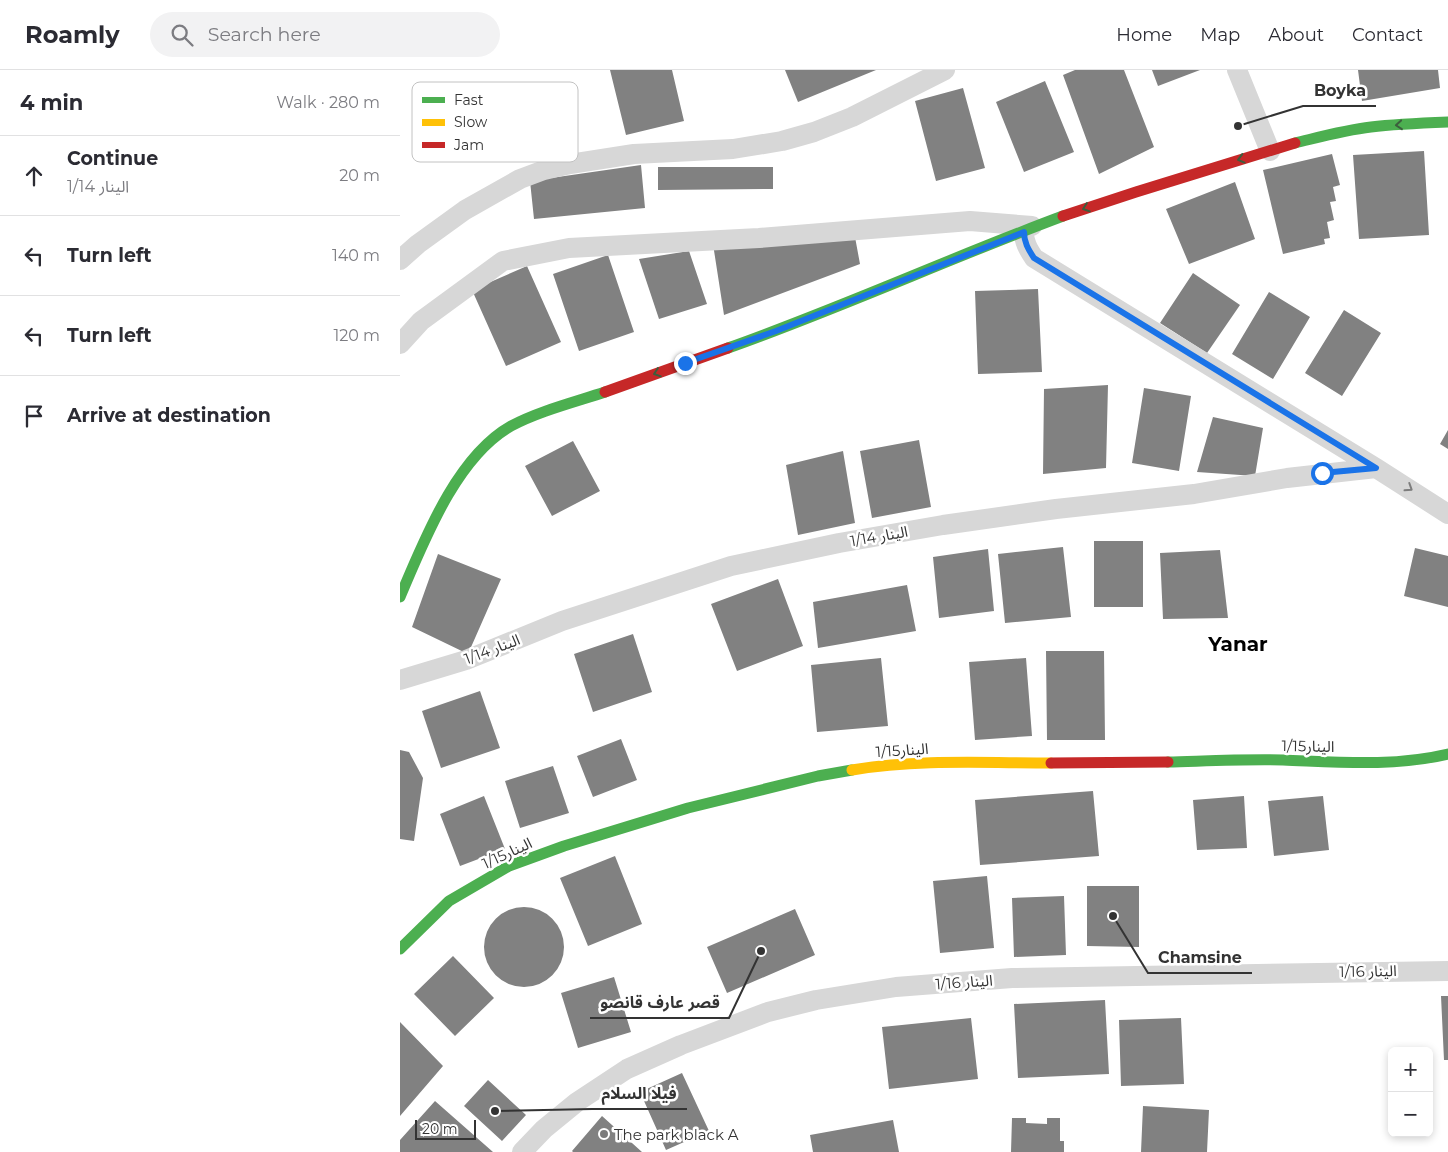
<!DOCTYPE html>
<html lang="en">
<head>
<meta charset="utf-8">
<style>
  body { margin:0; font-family:Montserrat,"Noto Sans Arabic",sans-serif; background:#f2f2f3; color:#2b2b33 }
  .controls { position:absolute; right:15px; bottom:15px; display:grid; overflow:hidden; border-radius:8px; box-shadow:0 2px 8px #0003 }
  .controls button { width:45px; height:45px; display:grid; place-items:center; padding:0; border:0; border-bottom:1px solid #e1e1e2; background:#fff; color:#2b2b33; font:25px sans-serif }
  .scale { position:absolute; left:15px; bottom:12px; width:61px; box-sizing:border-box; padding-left:5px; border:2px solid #333; border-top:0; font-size:14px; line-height:18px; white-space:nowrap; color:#333; -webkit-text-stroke:4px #fff; paint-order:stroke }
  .stop { position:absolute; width:15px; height:15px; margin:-11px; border:4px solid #1a73e8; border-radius:50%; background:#fff }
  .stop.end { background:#1a73e8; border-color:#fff; box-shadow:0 1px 5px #0008 }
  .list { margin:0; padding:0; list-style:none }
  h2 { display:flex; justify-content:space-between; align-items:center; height:65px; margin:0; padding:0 20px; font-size:21px }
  h2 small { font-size:16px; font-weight:400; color:#7c7c81 }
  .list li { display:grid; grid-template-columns:32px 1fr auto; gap:15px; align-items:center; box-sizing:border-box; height:80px; padding:0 20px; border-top:1px solid #e1e1e2 }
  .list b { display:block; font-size:19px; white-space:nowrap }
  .list p { margin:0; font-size:16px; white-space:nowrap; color:#7c7c81 }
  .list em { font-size:16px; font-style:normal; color:#7c7c81 }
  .icon { flex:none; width:28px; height:28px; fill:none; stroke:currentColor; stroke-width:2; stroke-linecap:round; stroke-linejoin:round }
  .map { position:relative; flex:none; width:1048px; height:1082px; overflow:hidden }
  header { display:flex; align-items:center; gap:30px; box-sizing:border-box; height:70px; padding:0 25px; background:#fff; border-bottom:1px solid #e1e1e2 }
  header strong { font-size:24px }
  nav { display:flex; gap:28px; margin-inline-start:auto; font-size:18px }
  .search { width:350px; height:45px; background:#f2f2f3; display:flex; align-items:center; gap:12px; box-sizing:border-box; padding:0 18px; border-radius:28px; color:#7c7c81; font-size:19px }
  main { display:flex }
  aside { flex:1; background:#fff }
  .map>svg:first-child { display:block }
  .building { fill:#818181 }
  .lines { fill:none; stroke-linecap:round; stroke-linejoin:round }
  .street { stroke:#d7d7d7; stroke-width:20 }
  .fast { stroke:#4caf50; stroke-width:11 }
  .slow { stroke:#ffc107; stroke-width:11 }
  .jam { stroke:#c62828; stroke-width:11 }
  .oneway { stroke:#3c5e3d }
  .oneway2 { stroke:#7d7d7d }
  .route { stroke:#1a73e8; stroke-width:6 }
  .poi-dot { fill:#7a7a7a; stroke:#fff; stroke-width:2 }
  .labels { text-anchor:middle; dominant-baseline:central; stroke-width:5; stroke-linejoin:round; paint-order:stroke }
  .street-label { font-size:15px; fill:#333; stroke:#fff }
  .poi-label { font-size:15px; fill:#333; stroke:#fff; text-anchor:start }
  .district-label { font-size:20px; font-weight:bold; fill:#000; stroke:#fff }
  .key { fill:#fff; stroke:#c2c2c2; stroke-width:1 }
  .key-label { font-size:14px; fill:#333 }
  .leader { fill:none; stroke:#333; stroke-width:2 }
  .callout-dot { fill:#333; stroke:#fff; stroke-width:2 }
  .callout-label { font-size:16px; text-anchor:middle; font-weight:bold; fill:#333; stroke:#fff; stroke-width:5; stroke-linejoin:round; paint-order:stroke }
</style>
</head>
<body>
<header>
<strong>Roamly</strong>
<div class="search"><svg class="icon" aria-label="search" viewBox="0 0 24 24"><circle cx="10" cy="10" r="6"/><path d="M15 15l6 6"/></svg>Search here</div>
<nav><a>Home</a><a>Map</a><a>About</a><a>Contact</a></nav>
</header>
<main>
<aside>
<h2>4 min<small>Walk · 280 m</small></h2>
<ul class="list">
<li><svg class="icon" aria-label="ahead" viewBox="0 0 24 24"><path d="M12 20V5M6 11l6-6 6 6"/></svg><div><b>Continue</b><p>الينار 1/14</p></div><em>20 m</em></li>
<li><svg class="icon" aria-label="left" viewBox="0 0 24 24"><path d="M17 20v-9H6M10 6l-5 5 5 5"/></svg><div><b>Turn left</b></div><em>140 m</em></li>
<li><svg class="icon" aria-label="left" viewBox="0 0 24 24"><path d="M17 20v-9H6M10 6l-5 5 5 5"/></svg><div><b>Turn left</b></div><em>120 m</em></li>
<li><svg class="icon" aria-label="arrive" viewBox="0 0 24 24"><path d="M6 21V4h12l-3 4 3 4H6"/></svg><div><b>Arrive at destination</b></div></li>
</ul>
</aside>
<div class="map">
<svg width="1048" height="1082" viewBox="0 0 1048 1082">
  <rect width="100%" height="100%" fill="#fff"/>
  <path class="building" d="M210 0H272L284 51 226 65Z
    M385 0H476L398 32Z
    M675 0H724L754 77 699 104 663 5Z
    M752 0H800L758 16Z
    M958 0H1038L1040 18 962 31Z
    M645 11 674 82 624 102 596 32Z
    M563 18 585 98 536 111 515 31Z
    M1024 81 1029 165 959 169 953 85Z
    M932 84 940 115 933 117 936 131 930 132 934 150 927 152 930 168 924 169 925 174 883 184 863 100Z
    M241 95 245 138 134 149 130 111Z
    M258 97H373V119L258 120Z
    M835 112 855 169 789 194 766 139Z
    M455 167 460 194 324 245 313 174Z
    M289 181 307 234 259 249 239 189Z
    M208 185 234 262 179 281 153 204Z
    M127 196 161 272 106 296 72 220Z
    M793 203 840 235 807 283 760 253Z
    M638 219 642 302 578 304 575 221Z
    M869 222 910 247 873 309 832 284Z
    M944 240 981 263 942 326 905 303Z
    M708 315 706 398 643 404 644 319Z
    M744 318 791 326 779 401 732 393Z
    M813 347 863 358 855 406 797 402Z
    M1048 360V379L1040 374Z
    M519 370 531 437 472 448 460 381Z
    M173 371 200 421 152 446 125 396Z
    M443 381 455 453 398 465 386 395Z
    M694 471H743V537H694Z
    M663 477 671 547 605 553 598 484Z
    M1015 478 1048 486V537L1004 526Z
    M588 479 594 541 539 548 533 487Z
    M820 480 828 548 763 549 760 483Z
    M38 484 101 509 68 584 12 557Z
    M378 509 403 576 337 601 311 534Z
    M507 515 516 561 418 578 413 532Z
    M233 564 252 622 193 642 174 584Z
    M646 581H704L705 670H647Z
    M481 588 488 656 417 662 411 595Z
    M626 588 632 666 575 670 569 592Z
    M80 621 100 678 41 698 22 641Z
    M221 669 237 710 193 727 177 686Z
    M0 680 9 682 23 708 14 771 0 769Z
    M153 696 169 743 120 758 105 711Z
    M693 721 699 786 580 795 575 730Z
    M84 726 105 779 60 796 40 744Z
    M844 726 847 778 797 780 793 730Z
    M923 726 929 780 874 786 868 731Z
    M215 786 242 854 188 876 160 808Z
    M587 806 594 878 540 883 533 811Z
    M687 816H739V877L687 876Z
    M664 826 666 885 614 887 612 828Z
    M84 877a40 40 0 1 1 80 0a40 40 0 1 1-80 0Z
    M395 839 415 885 327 923 307 877Z
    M53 886 94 928 55 966 14 924Z
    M214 907 231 962 178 978 161 923Z
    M1041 926H1048V990H1044Z
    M705 930 709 1004 618 1008 614 934Z
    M571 948 578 1009 489 1019 482 957Z
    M781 948 784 1014 721 1016 719 950Z
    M0 952 43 996 0 1046Z
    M282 1003 309 1061 266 1080 240 1022Z
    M88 1010 126 1045 102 1071 64 1036Z
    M35 1031 93 1082H0V1070Z
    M743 1036 809 1040 807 1082H741Z
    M202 1046 242 1082H173L172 1081Z
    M612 1048H626V1053L647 1054V1048H660V1071H664V1082H611Z
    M493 1050 499 1082H413L410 1065Z"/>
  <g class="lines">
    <path class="street" d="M837 0 870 81
      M624 162C624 172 628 179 634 188L976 398 1048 444
      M0 190 18 174 65 140 120 109 144 100 170 94 234 84 333 79 382 71 414 62 452 47 545 0
      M0 274 21 251 103 191 169 178 359 168 570 151 632 156
      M0 610 66 590 162 551 331 496 439 473 543 455 656 439 794 424 887 408 976 398
      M122 1082 144 1059 177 1032 227 999 281 975 368 942 416 930 496 917 612 908 1048 901"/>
    <path class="fast" d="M895 73C920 67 945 60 971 57 996 54 1022 53 1048 52
      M328 278C441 238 550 188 663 146
      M0 527C24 471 56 387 111 356 139 341 175 332 205 322
      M768 692C806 691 845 689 883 690 938 692 994 697 1048 684
      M0 879 49 831 109 796 164 776 288 738 418 706 452 700"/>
    <path class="slow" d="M452 700C518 689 585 693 651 693"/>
    <path class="jam" d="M663 146 736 122 895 73
      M205 322 328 278
      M651 693 768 692"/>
  </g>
  <defs><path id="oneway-chevron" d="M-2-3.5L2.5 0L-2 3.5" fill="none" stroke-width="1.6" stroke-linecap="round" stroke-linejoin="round" transform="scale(1.25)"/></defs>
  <g class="oneway">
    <use href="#oneway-chevron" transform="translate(999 55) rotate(175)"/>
    <use href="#oneway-chevron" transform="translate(841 89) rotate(165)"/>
    <use href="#oneway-chevron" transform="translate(686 138) rotate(161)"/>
    <use href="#oneway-chevron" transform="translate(257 303) rotate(161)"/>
  </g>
  <use class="oneway2" href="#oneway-chevron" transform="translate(1009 418) rotate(33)"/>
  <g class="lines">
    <path class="route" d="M285 293 376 261 624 162C624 172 628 179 634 188L976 398 922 403"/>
  </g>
  <circle class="poi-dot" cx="204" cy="1064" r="5"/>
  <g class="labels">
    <g class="street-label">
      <text transform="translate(479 466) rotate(-10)">الينار 1/14</text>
      <text transform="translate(92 579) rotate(-21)">الينار 1/14</text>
      <text transform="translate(908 676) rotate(1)">الينار1/15</text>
      <text transform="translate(502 680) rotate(-4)">الينار1/15</text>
      <text transform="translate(107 783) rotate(-25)">الينار1/15</text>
      <text transform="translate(968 901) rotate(-1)">الينار 1/16</text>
      <text transform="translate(564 912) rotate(-4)">الينار 1/16</text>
    </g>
    <g class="poi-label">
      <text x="214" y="1064">The park black A</text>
    </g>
    <g class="district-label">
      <text x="838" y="574">Yanar</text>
    </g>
  </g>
  <rect x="12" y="12" width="166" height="80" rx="8" class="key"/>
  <rect x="22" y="27" width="23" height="6" fill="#4caf50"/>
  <rect x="22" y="49" width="23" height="7" fill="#ffc107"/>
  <rect x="22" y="72" width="23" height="6" fill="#c62828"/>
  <g class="key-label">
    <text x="54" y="35">Fast</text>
    <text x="54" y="57">Slow</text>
    <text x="54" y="80">Jam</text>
  </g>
  <path class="leader" d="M838 56L903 36H976M713 846L748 903H852M361 881L329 948H190M95 1041L192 1039H287"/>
  <g class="callout-dot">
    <circle cx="838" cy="56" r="5"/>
    <circle cx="713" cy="846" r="5"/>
    <circle cx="361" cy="881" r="5"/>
    <circle cx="95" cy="1041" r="5"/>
  </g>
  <g class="callout-label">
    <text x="940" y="26">Boyka</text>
    <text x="800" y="893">Chamsine</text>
    <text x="260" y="938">قصر عارف قانصو</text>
    <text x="239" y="1029">فيلا السلام</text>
  </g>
</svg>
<div class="controls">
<button>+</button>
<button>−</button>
</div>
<div class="scale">20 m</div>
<div class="stop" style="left:922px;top:403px"></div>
<div class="stop end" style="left:285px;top:293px"></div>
</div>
</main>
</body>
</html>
